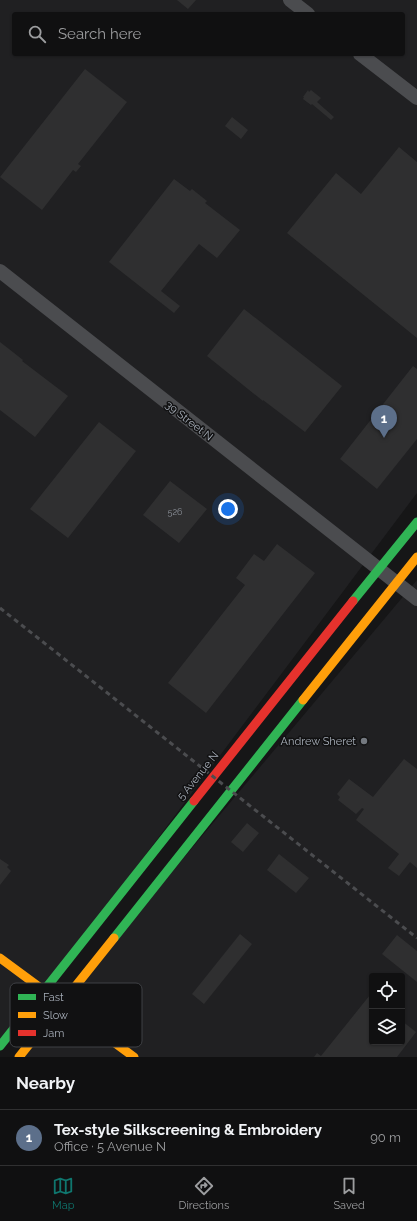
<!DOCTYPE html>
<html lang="en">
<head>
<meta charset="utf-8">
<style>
  body { margin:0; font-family:Raleway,sans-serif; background:#1e1e1f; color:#f1f3f6 }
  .controls { position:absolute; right:12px; bottom:12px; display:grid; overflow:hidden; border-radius:4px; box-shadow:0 1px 3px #0004 }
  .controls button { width:36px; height:36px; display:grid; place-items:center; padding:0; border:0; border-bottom:1px solid #303031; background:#101011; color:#f1f3f6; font:20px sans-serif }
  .you { position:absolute; left:228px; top:509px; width:14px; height:14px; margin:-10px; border:3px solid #fff; border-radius:50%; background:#1a73e8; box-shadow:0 0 0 6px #1a73e833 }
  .badge { display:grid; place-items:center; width:26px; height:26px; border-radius:50%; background:#0f766e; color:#fff; font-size:13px; font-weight:700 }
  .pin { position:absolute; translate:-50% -33px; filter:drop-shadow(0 1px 2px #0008) }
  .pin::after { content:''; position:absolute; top:21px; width:14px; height:12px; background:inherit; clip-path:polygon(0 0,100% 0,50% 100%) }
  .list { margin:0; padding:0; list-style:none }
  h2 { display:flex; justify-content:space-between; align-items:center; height:52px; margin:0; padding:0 16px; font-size:17px }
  h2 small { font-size:13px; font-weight:400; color:#9c9d9f }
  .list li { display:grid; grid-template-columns:26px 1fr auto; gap:12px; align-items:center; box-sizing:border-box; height:56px; padding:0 16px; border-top:1px solid #303031 }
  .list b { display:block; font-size:15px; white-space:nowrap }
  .list p { margin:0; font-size:13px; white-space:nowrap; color:#9c9d9f }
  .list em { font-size:13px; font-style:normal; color:#9c9d9f }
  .icon { flex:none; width:22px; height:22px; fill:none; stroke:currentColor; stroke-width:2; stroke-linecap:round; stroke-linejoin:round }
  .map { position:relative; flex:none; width:417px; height:1057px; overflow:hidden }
  .search { position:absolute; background:#101011; box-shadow:0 1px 3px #0004; left:12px; right:12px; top:12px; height:44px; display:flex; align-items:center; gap:10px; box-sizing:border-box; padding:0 14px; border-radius:4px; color:#9c9d9f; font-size:15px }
  .sheet { height:108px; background:#101011 }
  nav { display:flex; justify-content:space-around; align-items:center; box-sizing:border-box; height:56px; border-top:1px solid #303031; background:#101011; font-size:11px; color:#9c9d9f }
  nav a { display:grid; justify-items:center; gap:2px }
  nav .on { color:#0f766e }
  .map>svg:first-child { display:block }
  .built { fill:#202022; fill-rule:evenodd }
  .building { fill:#2f2f30 }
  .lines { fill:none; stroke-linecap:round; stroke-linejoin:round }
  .street { stroke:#4b4c4f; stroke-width:14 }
  .fast { stroke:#30b455; stroke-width:9 }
  .slow { stroke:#ff9f0a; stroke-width:9 }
  .jam { stroke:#e5322d; stroke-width:9 }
  .rail { stroke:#4b4c4f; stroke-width:3; stroke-dasharray:5 4; stroke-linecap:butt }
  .poi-dot { fill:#747980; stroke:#111112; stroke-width:1.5 }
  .labels { text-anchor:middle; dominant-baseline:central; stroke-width:3; stroke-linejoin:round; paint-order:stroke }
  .number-label { font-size:9px; fill:#898e96 }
  .street-label { font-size:11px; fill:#a7aeb8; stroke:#111112 }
  .poi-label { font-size:11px; fill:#a7aeb8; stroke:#111112; text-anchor:end }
  .key { fill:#111112; stroke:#3e4044; stroke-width:1 }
  .key-label { font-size:11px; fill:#a7aeb8 }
</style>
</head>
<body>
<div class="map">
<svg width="417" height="1057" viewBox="0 0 417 1057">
  <rect width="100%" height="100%" fill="#161617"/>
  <path class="built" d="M0 0H417V493L44 990 0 1046ZM14 14H403V54H14Z
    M417 580V1057H20L62 1003ZM372 976H402V1042H372Z"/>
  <path class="building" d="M177 0H196L188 9Z
    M85 69 127 102 78 164 81 166 76 172 73 170 42 210 0 177Z
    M308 90 309 92 311 90 321 98 317 102 334 117 331 120 312 104 311 105 303 99 304 97H303Z
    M232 117 248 130 241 139 225 126Z
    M399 147 417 162V338L287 233 336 173 361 194Z
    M174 179 190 191 192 189 207 201 205 203 240 230 217 258 199 244 161 291 180 306 174 313 109 262Z
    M244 309 342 386 305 432 263 400V401L207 356Z
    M0 342 23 360 22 361 68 396 35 437 0 410Z
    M413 366 417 369V439L377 489 340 459Z
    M99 422 136 451 68 538 30 509Z
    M170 481 207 509 179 543 143 515Z
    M277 544 315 573 206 713 168 683 245 585 236 578 254 554 264 561Z
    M404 759 417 769V868L410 862 399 876 388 868 399 854 356 820 364 809 362 808 356 814 338 800 340 797 337 794 349 779 373 797Z
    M247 823 259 833 243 852 231 842Z
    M279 854 309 878 296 893 267 870Z
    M0 859 9 865 7 867 11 871 0 885Z
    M240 934 252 944 204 1004 192 994Z
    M397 935 417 951V982L382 954Z
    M370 995 372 997V1042H402V1021L416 1032 397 1057H314L317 1053 321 1056Z"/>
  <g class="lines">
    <path class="street" d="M290 0 308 14
      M360 54 417 98
      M0 271 417 599"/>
    <path class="fast" d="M353 601 417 522
      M114 938 303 700
      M0 1046 194 801"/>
    <path class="slow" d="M303 700 417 557
      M0 958 134 1057
      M19 1057 114 938"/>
    <path class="jam" d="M194 801 353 601"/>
    <path class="rail" d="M0 608 417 938"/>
  </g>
  <circle class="poi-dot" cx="364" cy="741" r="4"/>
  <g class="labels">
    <g class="number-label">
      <text x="175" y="512">526</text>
    </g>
    <g class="street-label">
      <text transform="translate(189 421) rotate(38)">39 Street N</text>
      <text transform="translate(198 776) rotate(-51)">5 Avenue N</text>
    </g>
    <g class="poi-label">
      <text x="356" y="741">Andrew Sheret</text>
    </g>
  </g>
  <rect x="10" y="983" width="132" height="64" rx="6" class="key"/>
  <rect x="18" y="994" width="18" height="6" fill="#30b455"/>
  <rect x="18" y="1012" width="18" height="6" fill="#ff9f0a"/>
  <rect x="18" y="1030" width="18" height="6" fill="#e5322d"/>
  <g class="key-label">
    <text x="43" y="1001">Fast</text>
    <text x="43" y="1019">Slow</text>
    <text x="43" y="1037">Jam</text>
  </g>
</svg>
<div class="controls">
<button><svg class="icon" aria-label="locate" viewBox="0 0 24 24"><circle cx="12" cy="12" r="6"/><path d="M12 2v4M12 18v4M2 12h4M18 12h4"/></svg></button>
<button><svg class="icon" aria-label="layers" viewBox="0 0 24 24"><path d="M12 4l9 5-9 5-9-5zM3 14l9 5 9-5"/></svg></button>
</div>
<div class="you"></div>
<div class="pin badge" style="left:384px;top:438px;background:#5c6f8a">1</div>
<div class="search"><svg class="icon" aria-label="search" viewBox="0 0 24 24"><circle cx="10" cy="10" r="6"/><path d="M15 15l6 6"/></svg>Search here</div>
</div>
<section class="sheet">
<h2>Nearby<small></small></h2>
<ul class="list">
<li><span class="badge" style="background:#5c6f8a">1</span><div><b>Tex-style Silkscreening &amp; Embroidery</b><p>Office · 5 Avenue N</p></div><em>90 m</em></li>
</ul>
</section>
<nav>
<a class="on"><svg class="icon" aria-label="map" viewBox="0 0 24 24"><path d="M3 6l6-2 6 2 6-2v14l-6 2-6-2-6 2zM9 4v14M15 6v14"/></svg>Map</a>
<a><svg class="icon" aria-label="directions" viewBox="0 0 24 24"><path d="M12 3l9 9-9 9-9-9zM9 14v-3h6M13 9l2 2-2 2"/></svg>Directions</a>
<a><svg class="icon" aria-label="saved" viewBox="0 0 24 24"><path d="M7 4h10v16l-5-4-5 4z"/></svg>Saved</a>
</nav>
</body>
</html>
